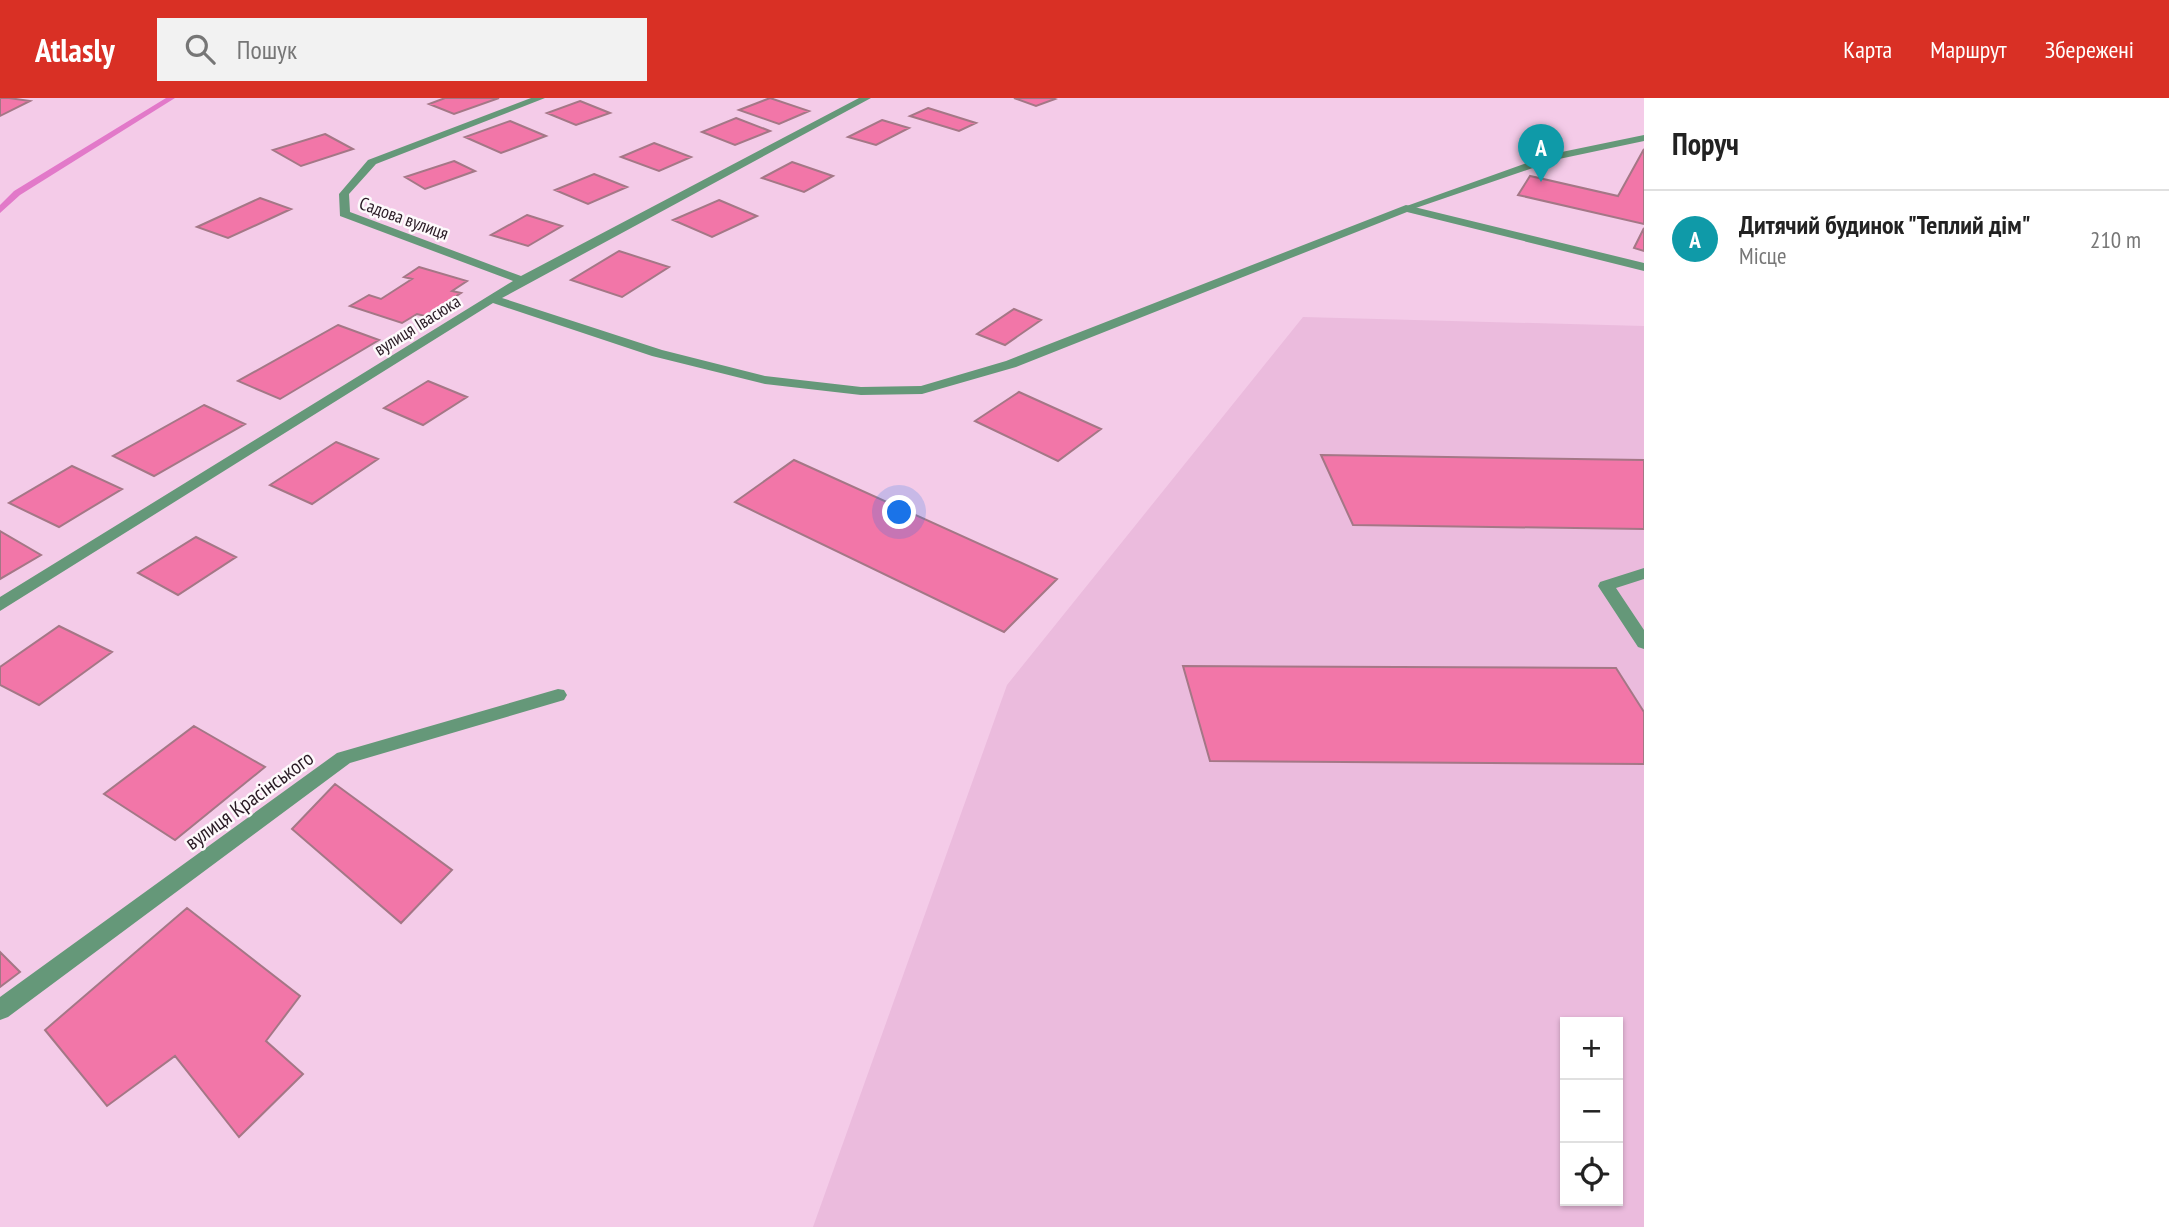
<!DOCTYPE html>
<html lang="uk">
<head>
<meta charset="utf-8">
<style>
  body { margin:0; font-family:"PT Sans Narrow",sans-serif; background:#f2f2f2; color:#222 }
  .controls { position:absolute; right:21px; bottom:21px; display:grid; overflow:hidden; border-radius:0px; box-shadow:0 2px 5px #0004 }
  .controls button { width:63px; height:63px; display:grid; place-items:center; padding:0; border:0; border-bottom:2px solid #e0e0e0; background:#fff; color:#222; font:35px sans-serif }
  .you { position:absolute; left:900px; top:415px; width:24px; height:24px; margin:-18px; border:5px solid #fff; border-radius:50%; background:#1a73e8; box-shadow:0 0 0 10px #1a73e833 }
  .badge { display:grid; place-items:center; width:46px; height:46px; border-radius:50%; background:#d93025; color:#fff; font-size:23px; font-weight:700 }
  .pin { position:absolute; translate:-50% -58px; filter:drop-shadow(0 2px 4px #0008) }
  .pin::after { content:''; position:absolute; top:37px; width:24px; height:21px; background:inherit; clip-path:polygon(0 0,100% 0,50% 100%) }
  .list { margin:0; padding:0; list-style:none }
  h2 { display:flex; justify-content:space-between; align-items:center; height:91px; margin:0; padding:0 28px; font-size:30px }
  h2 small { font-size:23px; font-weight:400; color:#767676 }
  .list li { display:grid; grid-template-columns:46px 1fr auto; gap:21px; align-items:center; box-sizing:border-box; height:98px; padding:0 28px; border-top:2px solid #e0e0e0 }
  .list b { display:block; font-size:26px; white-space:nowrap }
  .list p { margin:0; font-size:23px; white-space:nowrap; color:#767676 }
  .list em { font-size:23px; font-style:normal; color:#767676 }
  .icon { flex:none; width:38px; height:38px; fill:none; stroke:currentColor; stroke-width:2; stroke-linecap:round; stroke-linejoin:round }
  .map { position:relative; flex:none; width:1644px; height:1129px; overflow:hidden }
  header { display:flex; align-items:center; gap:42px; box-sizing:border-box; height:98px; padding:0 35px; background:#d93025; color:#fff }
  header strong { font-size:33px }
  nav { display:flex; gap:38px; margin-inline-start:auto; font-size:24px }
  .search { width:490px; height:63px; background:#f2f2f2; display:flex; align-items:center; gap:18px; box-sizing:border-box; padding:0 24px; border-radius:0px; color:#767676; font-size:26px }
  main { display:flex }
  aside { flex:1; background:#fff }
  .map>svg:first-child { display:block }
  .built { fill:#ebbbdd; fill-rule:evenodd }
  .lines { fill:none; stroke-linecap:round; stroke-linejoin:round }
  .stream { fill:#e279c9; fill-rule:evenodd }
  .building { fill:#f276a8; stroke:#a47786; stroke-width:2 }
  .service { fill:#659879; fill-rule:evenodd }
  .minor { fill:#659879; fill-rule:evenodd }
  .labels { text-anchor:middle; dominant-baseline:central; stroke-width:5; stroke-linejoin:round; paint-order:stroke }
  .far-street-label { font-size:18px; fill:#291a24; stroke:#fdf9fb }
  .street-label { font-size:21px; fill:#291a24; stroke:#fdf9fb }
</style>
</head>
<body>
<header>
<strong>Atlasly</strong>
<div class="search"><svg class="icon" aria-label="search" viewBox="0 0 24 24"><circle cx="10" cy="10" r="6"/><path d="M15 15l6 6"/></svg>Пошук</div>
<nav><a>Карта</a><a>Маршрут</a><a>Збережені</a></nav>
</header>
<main>
<div class="map">
<svg width="1644" height="1129" viewBox="0 0 1644 1129">
  <rect width="100%" height="100%" fill="#f4cbe8"/>
  <path class="built" d="M1303 219 1644 228V1129H813L1007 587ZM1565 924H1618V1103H1565Z"/>
  <g class="lines">
    <path class="stream" d="M166 0H175L20 97 0 115V107L14 93Z"/>
  </g>
  <path class="building" d="M0 0H9L30 3 0 18Z
    M445 0H499L454 16 429 6Z
    M770 0 809 13 779 26 739 12Z
    M1014 0H1052L1055 1 1036 8Z
    M580 3 610 15 576 27 547 15Z
    M928 10 976 25 959 33 910 18Z
    M736 20 770 33 735 47 702 34Z
    M882 22 909 30 876 47 848 39Z
    M510 23 546 38 501 55 465 39Z
    M325 36 353 51 301 68 273 52Z
    M654 45 691 59 659 73 621 59Z
    M1644 51V126L1518 97 1530 78 1618 98Z
    M454 63 475 73 425 91 405 79Z
    M792 64 833 78 804 94 762 80Z
    M594 76 627 89 588 106 555 92Z
    M260 100 291 111 228 140 197 129Z
    M719 102 757 118 712 139 673 122Z
    M527 117 562 128 528 148 491 137Z
    M1644 130V153L1634 150Z
    M619 153 669 169 622 199 571 182Z
    M419 169 467 183 452 193 461 195 425 218 417 216 402 225 350 208 369 197 381 201 412 181 404 179Z
    M1014 211 1041 222 1005 247 977 236Z
    M338 227 379 242 280 301 238 283Z
    M428 283 467 299 423 327 384 310Z
    M1019 294 1101 331 1058 363 975 323Z
    M204 307 245 326 154 378 113 358Z
    M336 344 378 361 312 406 270 387Z
    M1321 357 1644 362V431L1353 427Z
    M794 362 1057 481 1004 534 735 404Z
    M72 368 122 391 59 429 9 405Z
    M0 433 41 457 0 481Z
    M196 439 236 459 178 497 138 475Z
    M59 528 112 554 39 607 0 587V569Z
    M1183 568 1616 570 1644 614V666L1210 663Z
    M194 628 265 669 175 742 104 696Z
    M335 686 452 772 401 825 292 731Z
    M187 810 300 898 266 943 303 976 239 1039 175 958 107 1008 45 932Z
    M0 854 20 874 0 889Z"/>
  <g class="lines">
    <path class="service" d="M1644 37V43L1559 61 1410 112 1401 110 1552 56Z
      M1644 470V481L1616 490 1644 532V551L1638 549 1598 488 1600 484Z"/>
    <path class="minor" d="M531 0H545L376 66 349 96 350 114 521 178 859 0H871L502 200 662 252 765 278 861 289 921 288 1006 263 1406 107 1644 165V173L1407 114 1016 269 922 296 861 297 765 286 652 258 493 205 0 513V499L513 183 340 118 339 96 368 62Z
      M558 591 564 592 567 597 564 602 350 665 8 919 0 922V899L337 655Z"/>
  </g>
  <g class="labels">
    <g class="far-street-label">
      <text transform="translate(404 120) rotate(20)">Садова вулиця</text>
      <text transform="translate(417 227) rotate(-32)">вулиця Івасюка</text>
    </g>
    <g class="street-label">
      <text transform="translate(249 702) rotate(-36)">вулиця Красінського</text>
    </g>
  </g>
</svg>
<div class="controls">
<button>+</button>
<button>−</button>
<button><svg class="icon" aria-label="locate" viewBox="0 0 24 24"><circle cx="12" cy="12" r="6"/><path d="M12 2v4M12 18v4M2 12h4M18 12h4"/></svg></button>
</div>
<div class="you"></div>
<div class="pin badge" style="left:1541px;top:84px;background:#0f9aa8">A</div>
</div>
<aside>
<h2>Поруч<small></small></h2>
<ul class="list">
<li><span class="badge" style="background:#0f9aa8">A</span><div><b>Дитячий будинок &quot;Теплий дім&quot;</b><p>Місце</p></div><em>210 m</em></li>
</ul>
</aside>
</main>
</body>
</html>
